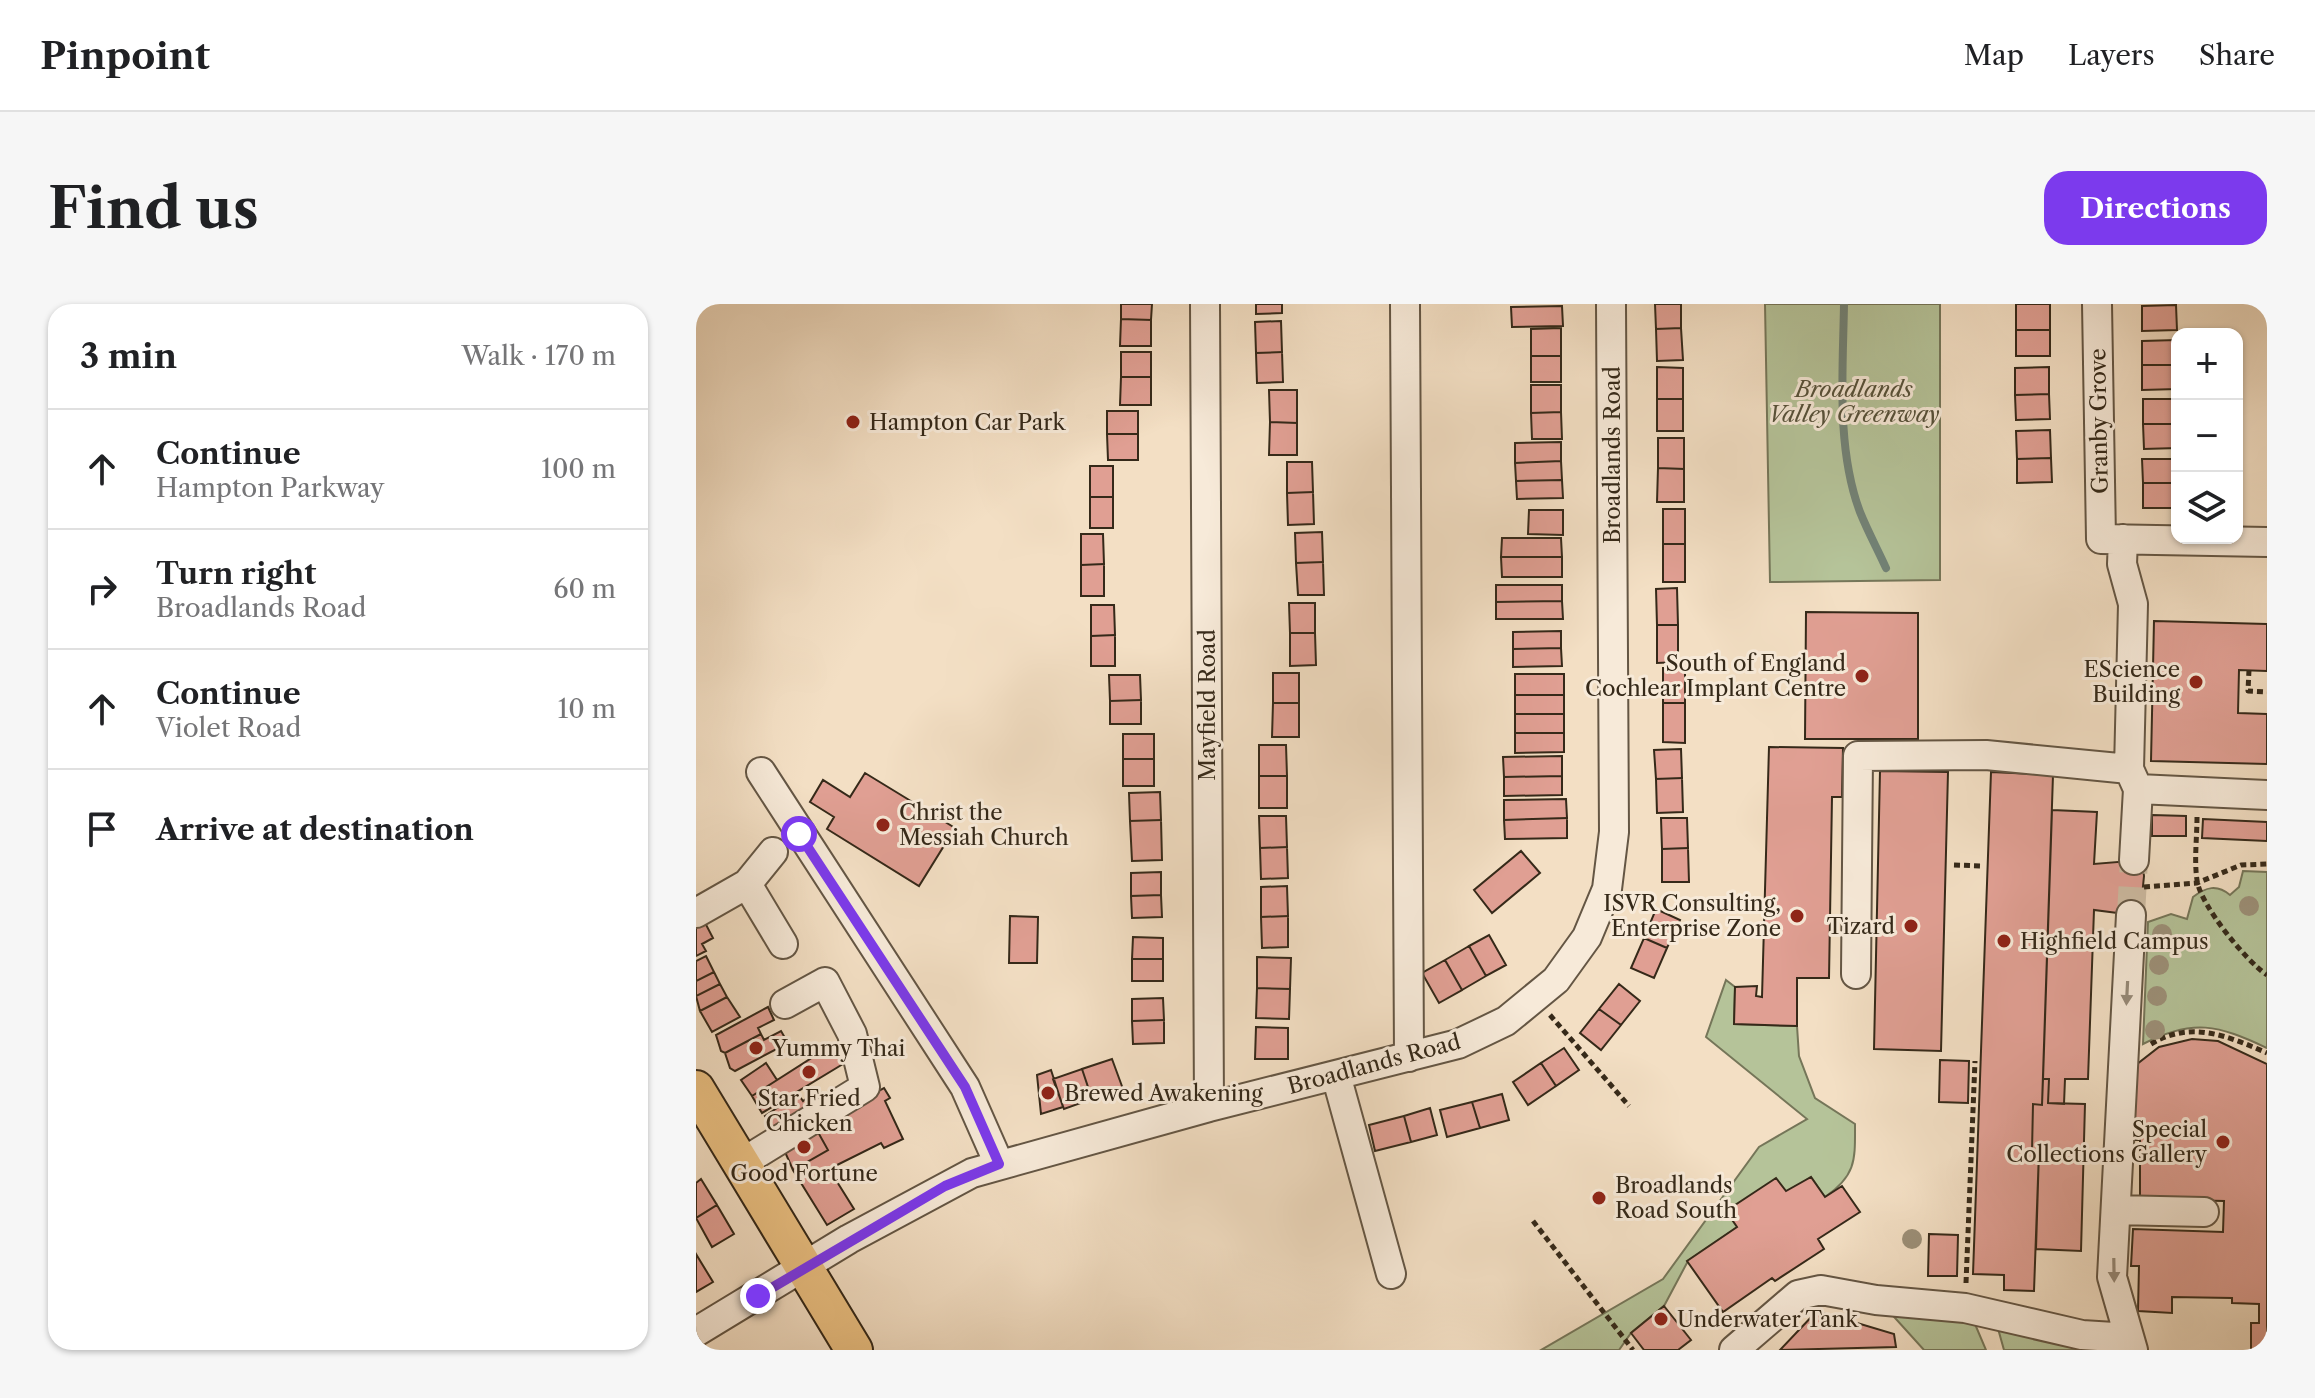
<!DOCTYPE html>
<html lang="en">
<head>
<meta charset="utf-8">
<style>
  body { margin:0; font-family:"Libre Caslon Text",serif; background:#f6f6f6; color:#202124 }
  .controls { position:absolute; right:24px; top:24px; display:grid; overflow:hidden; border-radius:16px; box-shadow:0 2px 6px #0004 }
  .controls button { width:72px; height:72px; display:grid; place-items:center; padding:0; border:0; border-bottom:2px solid #e0e0e0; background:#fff; color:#202124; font:40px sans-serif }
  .stop { position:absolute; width:24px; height:24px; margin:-18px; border:6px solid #7c3aed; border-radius:50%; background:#fff }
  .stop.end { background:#7c3aed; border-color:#fff; box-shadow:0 2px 8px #0008 }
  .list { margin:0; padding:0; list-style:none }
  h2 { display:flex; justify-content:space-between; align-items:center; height:104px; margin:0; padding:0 32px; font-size:34px }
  h2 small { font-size:26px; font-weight:400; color:#757577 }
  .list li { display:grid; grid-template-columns:52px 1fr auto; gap:24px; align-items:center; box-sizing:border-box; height:120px; padding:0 32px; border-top:2px solid #e0e0e0 }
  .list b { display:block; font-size:30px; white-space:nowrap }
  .list p { margin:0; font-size:26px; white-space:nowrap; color:#757577 }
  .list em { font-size:26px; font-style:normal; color:#757577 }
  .icon { flex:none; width:44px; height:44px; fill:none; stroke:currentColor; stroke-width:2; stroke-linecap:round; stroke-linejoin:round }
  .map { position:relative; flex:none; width:1571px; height:1046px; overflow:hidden; border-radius:24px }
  header { display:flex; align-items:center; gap:48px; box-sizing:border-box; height:112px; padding:0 40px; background:#fff; border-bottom:2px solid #e0e0e0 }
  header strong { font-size:38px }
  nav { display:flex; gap:44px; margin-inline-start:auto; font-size:28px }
  .intro { display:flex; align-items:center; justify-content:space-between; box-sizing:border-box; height:192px; padding:0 48px }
  h1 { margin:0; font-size:56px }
  .button { padding:20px 36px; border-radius:24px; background:#7c3aed; color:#fff; font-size:28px; font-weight:700 }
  main { display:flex; gap:48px; padding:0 48px }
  aside { flex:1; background:#fff; border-radius:24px; box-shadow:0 2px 6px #0004 }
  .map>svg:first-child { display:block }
  .green { fill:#b5c399; stroke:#757659; stroke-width:2 }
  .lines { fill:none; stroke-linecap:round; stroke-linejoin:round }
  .stream { stroke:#728276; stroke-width:8 }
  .building { fill:#e09f93; stroke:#352919; stroke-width:2 }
  .minor-tunnel { stroke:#cdbba2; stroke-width:28; stroke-dasharray:28 14; stroke-linecap:butt }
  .minor-casing { stroke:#645644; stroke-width:32 }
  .major-casing { stroke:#352919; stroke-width:40 }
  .path { stroke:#352919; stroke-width:5; stroke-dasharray:6 4; stroke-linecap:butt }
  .minor { stroke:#f7ead9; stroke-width:28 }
  .major { stroke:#eac082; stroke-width:36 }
  .tree { fill:#9c9078 }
  .oneway { fill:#968a79 }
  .route { stroke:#7c3aed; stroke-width:10 }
  .poi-dot { fill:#8f2418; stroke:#f7ead9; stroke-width:3 }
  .labels { text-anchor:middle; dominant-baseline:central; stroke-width:6; stroke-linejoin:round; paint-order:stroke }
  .park-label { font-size:22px; font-style:italic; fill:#555039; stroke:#f7ead9 }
  .street-label { font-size:22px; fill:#352919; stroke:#f7ead9 }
  .poi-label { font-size:22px; fill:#352919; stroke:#f7ead9; text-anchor:start }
</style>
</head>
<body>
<header>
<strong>Pinpoint</strong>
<nav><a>Map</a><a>Layers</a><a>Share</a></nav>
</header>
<div class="intro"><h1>Find us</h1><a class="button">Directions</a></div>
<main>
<aside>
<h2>3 min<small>Walk · 170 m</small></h2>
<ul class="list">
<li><svg class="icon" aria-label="ahead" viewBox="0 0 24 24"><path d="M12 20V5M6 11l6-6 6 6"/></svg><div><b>Continue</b><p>Hampton Parkway</p></div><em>100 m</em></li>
<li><svg class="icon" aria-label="right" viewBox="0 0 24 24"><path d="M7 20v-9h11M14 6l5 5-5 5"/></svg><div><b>Turn right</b><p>Broadlands Road</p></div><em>60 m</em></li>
<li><svg class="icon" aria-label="ahead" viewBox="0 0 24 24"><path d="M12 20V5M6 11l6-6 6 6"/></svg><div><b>Continue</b><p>Violet Road</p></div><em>10 m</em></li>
<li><svg class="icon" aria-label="arrive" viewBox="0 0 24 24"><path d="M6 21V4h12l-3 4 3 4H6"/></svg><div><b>Arrive at destination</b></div></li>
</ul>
</aside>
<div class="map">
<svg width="1571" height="1046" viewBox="0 0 1571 1046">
  <rect width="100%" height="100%" fill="#f3dfc4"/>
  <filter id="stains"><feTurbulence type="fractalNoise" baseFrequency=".0025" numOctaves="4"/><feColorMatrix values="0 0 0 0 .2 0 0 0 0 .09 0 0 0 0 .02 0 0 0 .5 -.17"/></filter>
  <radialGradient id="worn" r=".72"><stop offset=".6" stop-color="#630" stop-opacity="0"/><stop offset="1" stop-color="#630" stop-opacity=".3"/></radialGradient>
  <path class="green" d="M1069 0H1244V276L1074 278Z
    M1547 567 1571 568V744C1522 721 1497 714 1447 740L1452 618 1475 610 1491 615 1497 593C1510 583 1521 580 1534 591L1543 583Z
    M1030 676 1039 683 1038 720 1101 722 1103 752 1119 794 1159 820C1159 855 1161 871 1129 893L1115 873 992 957 968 1002 935 1029 923 1046H845L967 975 1063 843 1111 815 1010 733Z
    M1190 1004 1276 1013 1290 1046H1228Z
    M1301 1021 1392 1040 1391 1046H1308Z"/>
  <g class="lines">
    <path class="stream" d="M1148 0C1147 67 1140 144 1164 208 1172 228 1182 246 1190 264"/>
  </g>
  <path class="building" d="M425 0H456L455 16 425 15Z
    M560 0H586V9L560 10Z
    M959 0H985V24L960 25Z
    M1320 0H1354V26H1320Z
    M1480 1 1481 26 1446 27V2Z
    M866 2 867 22 816 23 815 3Z
    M425 15 455 16V42H424Z
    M585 17 586 48 560 49 559 18Z
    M865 24V52H835V25Z
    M985 24 987 56 961 57 960 25Z
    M1320 26H1354V52H1320Z
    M1481 36V61H1446V37Z
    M425 48H455V73H425Z
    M586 48 587 78 561 79 560 49Z
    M835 52H865V78H835Z
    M1446 61H1481V85L1446 86Z
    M961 63 987 64V95H961Z
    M1353 63V90L1319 91V64Z
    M425 73H455V101H424Z
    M835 81H865V108L835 109Z
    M573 86H601V119L574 118Z
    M1353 90 1354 115 1320 116 1319 91Z
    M961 95H987V127H961Z
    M1447 95H1481V120H1447Z
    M411 107H442V130H411Z
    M865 108 866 135H836L835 109Z
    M574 118 601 119V151H573Z
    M1447 120H1481V144L1448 145Z
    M1354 126 1355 154 1321 155 1320 127Z
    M411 130H442V156H412Z
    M962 134H988V165L962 164Z
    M865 138V157L819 159V139Z
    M1355 154 1356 178 1321 179V155Z
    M1446 155H1481V179H1447Z
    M865 157 866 176 820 177 819 159Z
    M591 158H616L617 188 591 189Z
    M394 162H417V193H394Z
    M962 164 988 165V198H961Z
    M866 176 867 194 821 195 820 177Z
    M1447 179H1481V204H1447Z
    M617 188 618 220 592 221 591 189Z
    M394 193H417V224H394Z
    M967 205H989V240H967Z
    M833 206H867V231L832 230Z
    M626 228 627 258 600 259 599 229Z
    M385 230H407L408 260 385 261Z
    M806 234H865L866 253H805Z
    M967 240H989V278H967Z
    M805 253H866V273H806Z
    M627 258 628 291H602L600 259Z
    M408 260V292H385V261Z
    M800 281H866V297L800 298Z
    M981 284 982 321H961L960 285Z
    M866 297 867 315H800V298Z
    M593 299H619V329H594Z
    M395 301H418L419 331 395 332Z
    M1110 308 1222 309V435H1109Z
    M1458 317 1571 320V367L1543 366 1542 409 1571 410V460L1455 457Z
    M961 321H982V358L961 359Z
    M865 327V344L817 345V328Z
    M594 329H619L620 361 594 362Z
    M419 331V362H395V332Z
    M865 344 866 362 817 363V345Z
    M967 364H989V399H967Z
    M577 369H603V399H577Z
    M819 370H868V391H819Z
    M413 371H444L445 396 414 397Z
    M819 391H868V410H819Z
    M445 396V420H414V397Z
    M577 399H603V433H576Z
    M967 399H989V439L967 438Z
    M819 410H868V429H819Z
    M819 429H868V448L819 449Z
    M427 430H458V455H427Z
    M563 441H590L591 472H563Z
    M1073 443 1147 444 1146 493H1136L1133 674H1101V722L1038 720 1039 683 1061 682 1060 692 1066 693Z
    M985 445 986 474 960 475 958 446Z
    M866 452V472L808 473 807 453Z
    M427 455H458V482H427Z
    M1184 467 1252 468 1245 747 1178 745Z
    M1295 468 1357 471 1346 801 1337 800 1336 847H1343L1338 987 1308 986V971L1277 970Z
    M169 469 259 524 223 582 131 525 138 513 114 498 127 476 154 493Z
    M563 472H591V504H563Z
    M866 472V491L808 492V473Z
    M986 474 987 508 961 509 960 475Z
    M464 488 465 516 434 517 433 489Z
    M870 495 871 514 808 516V496Z
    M1356 506 1401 508 1398 560 1446 556 1448 572 1444 612 1398 606 1392 775H1369L1368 800 1352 799 1353 775H1347Z
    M1456 511 1490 512V532H1456Z
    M563 512H590L591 543 564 544Z
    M871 514V534L809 535 808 516Z
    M965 514H991L992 544 966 545Z
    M1507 515 1571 518V537L1506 534Z
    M465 516 466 556 436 557 434 517Z
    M591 543 592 574 565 575 564 544Z
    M992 544 993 578H966V545Z
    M825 547 844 569 796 609 778 586Z
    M465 568V591L435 592V569Z
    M591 582 592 612 565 613V583Z
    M465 591 466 613 436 614 435 592Z
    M960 605 984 616 971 644 948 634Z
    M314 612 342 613 341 659H313Z
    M592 612V643L566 644 565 613Z
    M6 613 17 634 6 640 10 647 0 652V616Z
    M793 631 810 661 790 672 773 642Z
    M437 633 467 634V655H436Z
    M948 634 971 644 958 674 935 664Z
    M773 642 790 672 766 686 749 656Z
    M10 652 18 668 0 677V657Z
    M561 653 595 654 594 685 561 684Z
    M436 655H467V677H436Z
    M749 656 766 686 743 699 726 669Z
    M18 668 24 680 0 692V677Z
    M24 680 31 693 4 707 0 692Z
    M923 680 944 697 925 721 903 705Z
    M561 684 594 685 593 715 560 714Z
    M31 693 44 713 16 728 4 707Z
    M467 694 468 716 436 717V695Z
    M72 703 78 716 62 724 65 730 29 749 25 747 20 731Z
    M903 705 925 721 905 746 884 729Z
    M468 716V739L437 740 436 717Z
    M560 723 592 724V755H559Z
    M85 727 92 739 39 767 34 764 29 749 65 730 68 736Z
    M1496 735 1522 737 1571 760V1046H1555V1019H1563V1000L1536 999V994L1476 993V1009L1442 1007 1443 962H1435L1437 925 1527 928 1528 897 1444 895V836H1436V764L1463 743Z
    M136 741 147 760 66 809 56 792Z
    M868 744 883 766 860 782 845 759Z
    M416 755 427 785 396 795 386 765Z
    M1244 756 1273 757 1272 799 1243 798Z
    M70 759 81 776 56 792 45 776Z
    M845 759 860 782 832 801 817 778Z
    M386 765 396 795 368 805 357 775Z
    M355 766 367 803 345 810 341 771Z
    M1347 775H1353L1352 799 1389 800 1385 947 1340 945 1343 847H1336L1337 800 1346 801Z
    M188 784 194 794 189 797 207 835 188 844 185 839 133 865 158 905 131 921 97 866 132 846 118 821Z
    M123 786 130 797 81 829 69 812 102 790 107 797Z
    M806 790 813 816 784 824 776 798Z
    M776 798 784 824 751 833 744 806Z
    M734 804 741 831 715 838 708 812Z
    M708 812 715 838 679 847 673 821Z
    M118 821 132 846 97 866 85 839Z
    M1115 873 1129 893 1146 882 1164 908 1122 935 1128 945 1079 977 1076 974 1027 1008 991 957 1041 923 1030 907 1080 874 1090 887Z
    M5 875 21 901 0 914V879Z
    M21 901 38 930 16 943 0 914Z
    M1233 930 1262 931 1261 972H1232Z
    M0 950 17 978 0 988Z
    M968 1002 995 1036 982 1046H948L935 1029Z
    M1121 1007 1198 1030 1200 1043 1084 1046Z"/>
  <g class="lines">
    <path class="minor-tunnel" d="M1435 611 1438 556"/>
    <g class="minor-casing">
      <path id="minor" d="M509 0 513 803
        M709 0 713 753
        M1401 0 1405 235 1571 238
        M1427 235 1426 260 1437 300 1433 465 1442 485 1438 556
        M65 468 269 783 303 860
        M1442 485 1571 491
        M51 580 77 548
        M0 609 51 580 87 640
        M1435 611 1416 973 1437 1046
        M1160 670 1162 452 1290 451 1433 465
        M640 771 695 970
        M44 860 169 783 156 730 129 678 89 700
        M1420 906 1508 908
        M0 1028 153 935 276 869 513 803 762 740 810 717 860 676 891 633 911 585 918 528 915 0
        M1038 1046 1102 991 1125 986 1180 996 1269 1004 1386 1031 1418 1033 1432 1030"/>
    </g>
    <g class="major-casing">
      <path id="major" d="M0 785 158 1046"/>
    </g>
    <path class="path" d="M1553 366 1552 387 1571 388
      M1501 513C1501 534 1498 556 1501 576 1504 601 1551 658 1571 671
      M1258 561 1286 562
      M1448 583 1501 579 1545 561 1571 560
      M854 711 933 802
      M1455 740C1495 716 1532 732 1571 749
      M837 917 937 1046
      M1270 979 1279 757"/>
    <use href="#minor" class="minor"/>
    <use href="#major" class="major"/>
  </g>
  <g class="tree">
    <circle cx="1553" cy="602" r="10"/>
    <circle cx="1466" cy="630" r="10"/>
    <circle cx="1463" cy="661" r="10"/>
    <circle cx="1461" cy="692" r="10"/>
    <circle cx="1459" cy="726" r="10"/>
    <circle cx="1216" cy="935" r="10"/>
  </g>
  <defs><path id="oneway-solid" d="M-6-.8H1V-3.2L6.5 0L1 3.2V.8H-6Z" transform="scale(2)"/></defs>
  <g class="oneway">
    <use href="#oneway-solid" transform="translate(1431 689) rotate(93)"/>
    <use href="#oneway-solid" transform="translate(1418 966) rotate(89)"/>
  </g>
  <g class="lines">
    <path class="route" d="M62 992 249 882 303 860 269 783 103 530"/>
  </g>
  <g class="poi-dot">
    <circle cx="157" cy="118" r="8"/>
    <circle cx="1166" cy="372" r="8"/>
    <circle cx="1500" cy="378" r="8"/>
    <circle cx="187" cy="521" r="8"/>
    <circle cx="1101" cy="612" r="8"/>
    <circle cx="1215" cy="622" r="8"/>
    <circle cx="1308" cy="637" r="8"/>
    <circle cx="60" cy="744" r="8"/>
    <circle cx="113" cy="768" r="8"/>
    <circle cx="352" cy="789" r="8"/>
    <circle cx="1527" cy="838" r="8"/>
    <circle cx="108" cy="843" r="8"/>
    <circle cx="903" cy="894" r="8"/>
    <circle cx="965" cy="1015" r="8"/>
  </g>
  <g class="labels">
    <g class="park-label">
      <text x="1158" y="85">Broadlands<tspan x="1158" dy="25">Valley Greenway</tspan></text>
    </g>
    <g class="street-label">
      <text transform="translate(1403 117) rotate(-91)">Granby Grove</text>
      <text transform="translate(916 151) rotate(-90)">Broadlands Road</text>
      <text transform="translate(511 401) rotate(-90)">Mayfield Road</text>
      <text transform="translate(678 760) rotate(-15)">Broadlands Road</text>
    </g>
    <g class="poi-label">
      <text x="173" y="118">Hampton Car Park</text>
      <text x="1150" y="359" text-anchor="end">South of England<tspan x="1150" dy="25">Cochlear Implant Centre</tspan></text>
      <text x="1484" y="365" text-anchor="end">EScience<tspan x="1484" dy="25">Building</tspan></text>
      <text x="203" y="508">Christ the<tspan x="203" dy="25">Messiah Church</tspan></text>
      <text x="1085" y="599" text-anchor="end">ISVR Consulting,<tspan x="1085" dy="25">Enterprise Zone</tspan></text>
      <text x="1199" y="622" text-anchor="end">Tizard</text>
      <text x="1324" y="637">Highfield Campus</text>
      <text x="76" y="744">Yummy Thai</text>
      <text x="368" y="789">Brewed Awakening</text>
      <text x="113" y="794" text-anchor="middle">Star Fried<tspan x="113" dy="25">Chicken</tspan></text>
      <text x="1511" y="825" text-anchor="end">Special<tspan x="1511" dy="25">Collections Gallery</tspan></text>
      <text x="108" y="869" text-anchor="middle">Good Fortune</text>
      <text x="919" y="881">Broadlands<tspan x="919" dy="25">Road South</tspan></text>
      <text x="981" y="1015">Underwater Tank</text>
    </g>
  </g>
  <rect width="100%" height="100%" filter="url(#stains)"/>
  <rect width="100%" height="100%" fill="url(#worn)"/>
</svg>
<div class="controls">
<button>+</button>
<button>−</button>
<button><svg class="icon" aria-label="layers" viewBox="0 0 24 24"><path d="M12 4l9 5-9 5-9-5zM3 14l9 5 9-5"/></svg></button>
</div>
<div class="stop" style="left:103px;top:530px"></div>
<div class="stop end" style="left:62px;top:992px"></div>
</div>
</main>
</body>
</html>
